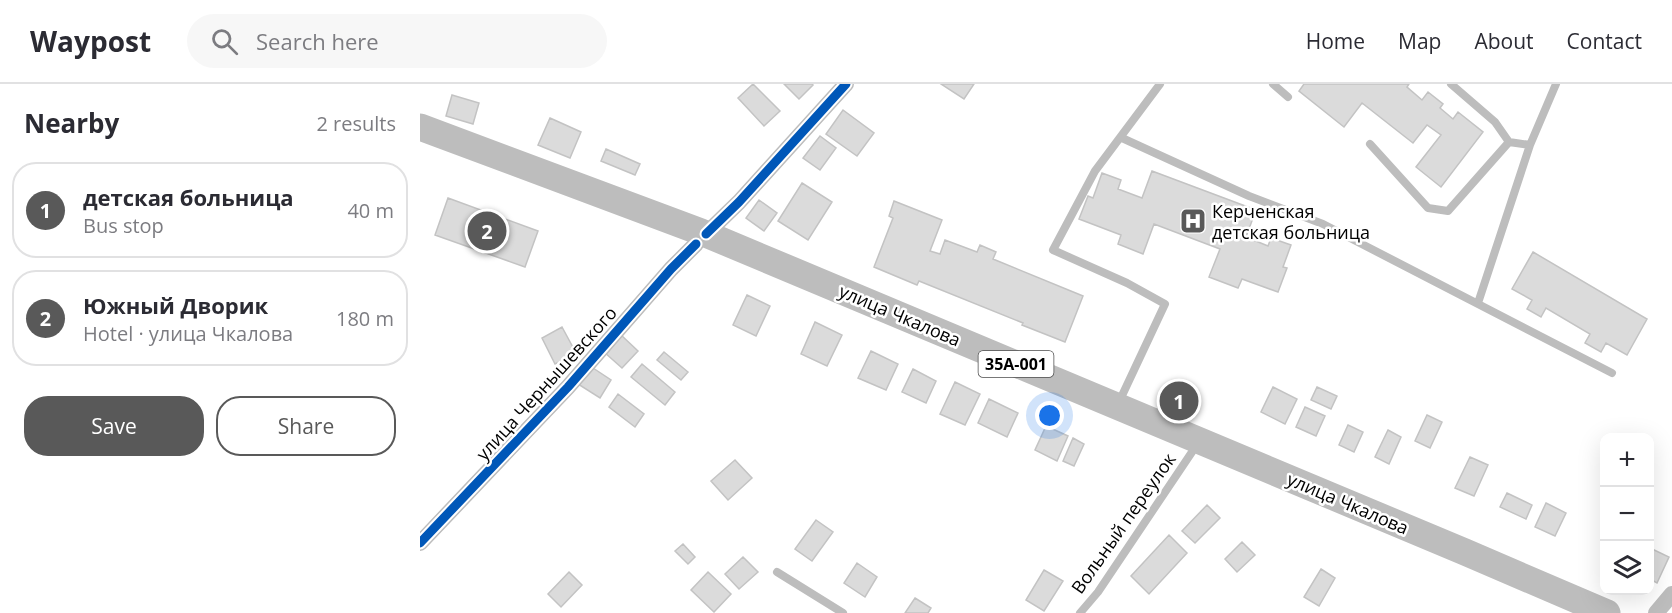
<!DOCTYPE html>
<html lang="en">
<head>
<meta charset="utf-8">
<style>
  body { margin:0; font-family:"Open Sans",sans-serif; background:#f7f7f7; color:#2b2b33 }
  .controls { position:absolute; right:18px; bottom:18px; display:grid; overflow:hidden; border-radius:12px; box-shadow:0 6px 24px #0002 }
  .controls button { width:54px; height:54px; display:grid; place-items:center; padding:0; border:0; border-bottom:2px solid #e1e1e2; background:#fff; color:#2b2b33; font:30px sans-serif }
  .you { position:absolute; left:630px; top:332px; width:21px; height:21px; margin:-15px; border:4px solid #fff; border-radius:50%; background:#1a73e8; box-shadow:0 0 0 9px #1a73e833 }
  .badge { display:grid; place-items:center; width:39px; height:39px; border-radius:50%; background:#595959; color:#fff; font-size:20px; font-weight:700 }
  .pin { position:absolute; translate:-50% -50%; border:3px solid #fff; box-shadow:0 2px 6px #0006 }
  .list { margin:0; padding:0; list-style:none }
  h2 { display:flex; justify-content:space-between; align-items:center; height:78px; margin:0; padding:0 24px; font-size:26px }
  h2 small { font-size:20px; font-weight:400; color:#7c7c81 }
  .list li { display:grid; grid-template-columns:39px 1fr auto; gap:18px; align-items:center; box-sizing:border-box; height:96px; margin:0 12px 12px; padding:0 12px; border:2px solid #e1e1e2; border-radius:24px }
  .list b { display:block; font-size:22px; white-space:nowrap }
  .list p { margin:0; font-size:20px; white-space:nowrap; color:#7c7c81 }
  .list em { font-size:20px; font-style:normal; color:#7c7c81 }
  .actions { display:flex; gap:12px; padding:18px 24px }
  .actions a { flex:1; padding:14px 0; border:2px solid #595959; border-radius:24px; text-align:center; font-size:21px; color:#595959 }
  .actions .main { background:#595959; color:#fff }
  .icon { flex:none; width:33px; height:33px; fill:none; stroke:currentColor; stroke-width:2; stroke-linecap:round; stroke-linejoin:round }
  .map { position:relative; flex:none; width:1252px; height:529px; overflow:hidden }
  header { display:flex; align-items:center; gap:36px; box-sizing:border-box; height:84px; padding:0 30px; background:#fff; border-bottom:2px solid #e1e1e2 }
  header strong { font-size:28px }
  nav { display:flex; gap:33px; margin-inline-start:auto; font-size:21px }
  .search { width:420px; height:54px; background:#f7f7f7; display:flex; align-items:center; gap:15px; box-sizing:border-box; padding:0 21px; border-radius:33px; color:#7c7c81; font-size:22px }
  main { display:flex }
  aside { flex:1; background:#fff }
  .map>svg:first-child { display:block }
  .building { fill:#dbdbdb; stroke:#c3c3c3; stroke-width:1.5 }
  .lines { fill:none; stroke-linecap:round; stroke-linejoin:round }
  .service { stroke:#bdbdbd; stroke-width:8 }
  .minor { stroke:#bdbdbd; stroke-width:16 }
  .primary { stroke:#bdbdbd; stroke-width:27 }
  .cycleway-casing { stroke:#fff; stroke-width:13 }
  .cycleway { stroke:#0057b8; stroke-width:9 }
  .labels { text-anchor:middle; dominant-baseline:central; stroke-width:5; stroke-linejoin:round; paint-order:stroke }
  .shield { fill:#fff; stroke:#4c4c4c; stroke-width:1.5 }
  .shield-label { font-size:16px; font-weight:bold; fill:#000 }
  .poi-label { font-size:18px; fill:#000; stroke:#fff; text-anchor:start }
  .street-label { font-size:18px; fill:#000; stroke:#fff }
</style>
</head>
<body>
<header>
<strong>Waypost</strong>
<div class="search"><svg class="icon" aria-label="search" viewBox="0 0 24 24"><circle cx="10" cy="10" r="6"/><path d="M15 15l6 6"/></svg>Search here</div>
<nav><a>Home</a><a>Map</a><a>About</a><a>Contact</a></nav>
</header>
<main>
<aside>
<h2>Nearby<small>2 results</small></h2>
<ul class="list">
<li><span class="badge">1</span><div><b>детская больница</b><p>Bus stop</p></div><em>40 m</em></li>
<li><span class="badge">2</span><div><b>Южный Дворик</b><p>Hotel · улица Чкалова</p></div><em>180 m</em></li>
</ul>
<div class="actions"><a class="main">Save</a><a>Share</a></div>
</aside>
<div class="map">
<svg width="1252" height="529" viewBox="0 0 1252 529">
  <rect width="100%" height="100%" fill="#fff"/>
  <path class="building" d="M333 0 360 27 344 42 318 14Z
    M364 0H392L393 1 379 15Z
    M521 0H554L544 15Z
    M884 0H989L987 3 1002 16 1008 8 1023 20 1020 24 1033 35 1038 28 1063 48 1021 103 996 83 1021 51 1007 41 993 59 942 19 924 43 879 7Z
    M32 11 59 19 53 40 26 32Z
    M423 26 454 49 437 72 406 50Z
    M130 34 161 48 150 74 118 61Z
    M400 52 416 64 400 86 383 74Z
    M186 65 220 80 215 91 181 77Z
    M732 87 836 126 826 153 848 162 851 154 871 161 863 183 867 184 858 208 822 195 818 204 789 193 800 165 734 140 723 170 698 160 701 151 659 135 668 112 673 114 682 89 701 96 698 105 722 114Z
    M382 99 412 118 388 156 358 137Z
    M28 114 118 147 105 183 15 151Z
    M339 116 357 129 344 147 326 134Z
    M474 117 522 136 510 167 520 170 525 156 557 168 560 161 576 168 573 175 663 212 645 258 602 241 603 239 499 197 497 201 454 183 473 134 469 132Z
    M1113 168 1227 235 1207 271 1186 259 1181 268 1165 259 1170 250 1126 224 1121 233 1107 225 1112 216 1092 205Z
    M327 211 350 222 336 252 313 241Z
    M395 238 422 251 407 282 381 270Z
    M142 243 156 269 135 280 122 254Z
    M200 250 218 267 202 284 184 268Z
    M451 267 478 280 466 306 438 294Z
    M244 268 268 288 261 296 237 276Z
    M222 280 255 308 245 321 211 293Z
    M170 282 191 296 180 314 158 300Z
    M493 285 516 297 506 319 482 308Z
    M535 298 560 310 545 341 520 330Z
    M853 303 877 315 865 340 841 328Z
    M897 303 917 312 911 325 891 316Z
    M198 310 224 330 215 343 189 323Z
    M569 315 598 329 587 353 558 339Z
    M885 323 905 332 896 352 876 343Z
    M1007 331 1022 338 1010 364 995 357Z
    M928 341 943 348 934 368 919 361Z
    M626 342 648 352 637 377 615 366Z
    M968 346 981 353 969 380 955 373Z
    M653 354 664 360 654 382 643 377Z
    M1050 373 1068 381 1054 412 1035 404Z
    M315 376 332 394 308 416 291 397Z
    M1087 409 1112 421 1106 435 1080 423Z
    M1126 419 1146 429 1135 452 1115 443Z
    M787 421 800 434 775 459 762 447Z
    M396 436 413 448 392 477 375 465Z
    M749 451 767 469 729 510 711 492Z
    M822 458 835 471 817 488 805 475Z
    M263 460 275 473 268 480 255 467Z
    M1230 464 1249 473 1237 499 1230 495Z
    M323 473 338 488 319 505 305 490Z
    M437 479 457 493 445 513 424 499Z
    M901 485 915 494 899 522 884 513Z
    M624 486 643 497 624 527 606 516Z
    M149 488 162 501 141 523 128 510Z
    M288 488 311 510 294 528 271 506Z
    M495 514 511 524 508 529H485Z"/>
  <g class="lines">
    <path class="service" d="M853 0 868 13
      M1031 0 1075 38 1089 58
      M702 54 829 112 903 140 1192 289
      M950 60 1008 124 1028 127 1089 58 1110 61
      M1058 219 1110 61 1136 0
      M699 318 745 220 707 199 633 166 675 87 740 0
      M357 488 423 529
      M660 529 678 508 772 368"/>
    <path class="minor" d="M286 150 319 118 426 0
      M0 459 148 303 251 185 276 160
      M1236 529 1252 510"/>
    <path class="primary" d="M0 43 281 148 1045 468 1187 529"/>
    <g class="cycleway-casing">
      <path id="cycleway" d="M286 150 319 118 426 0
        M0 459 148 303 251 185 276 160"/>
    </g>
    <use href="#cycleway" class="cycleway"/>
  </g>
  <defs>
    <g id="hospital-square" transform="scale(1.35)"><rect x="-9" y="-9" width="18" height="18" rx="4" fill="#595959" stroke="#fff"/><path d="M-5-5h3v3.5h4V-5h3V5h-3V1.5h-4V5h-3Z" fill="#fff"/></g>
  </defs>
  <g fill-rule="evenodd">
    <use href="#hospital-square" x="773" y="137"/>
  </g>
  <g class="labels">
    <rect class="shield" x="558.5" y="267" width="75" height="26" rx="4.5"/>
    <g class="shield-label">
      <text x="596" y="280">35А-001</text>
    </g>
    <g class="poi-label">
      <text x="792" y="127">Керченская<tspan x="792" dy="21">детская больница</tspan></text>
    </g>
    <g class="street-label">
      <text transform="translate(480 231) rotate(23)">улица Чкалова</text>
      <text transform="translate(126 299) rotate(-48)">улица Чернышевского</text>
      <text transform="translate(928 419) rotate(23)">улица Чкалова</text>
      <text transform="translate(703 439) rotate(-55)">Вольный переулок</text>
    </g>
  </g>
</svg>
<div class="controls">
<button>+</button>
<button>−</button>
<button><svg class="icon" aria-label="layers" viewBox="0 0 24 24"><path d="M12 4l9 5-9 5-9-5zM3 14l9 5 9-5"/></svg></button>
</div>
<div class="you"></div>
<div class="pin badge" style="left:759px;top:317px">1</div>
<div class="pin badge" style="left:67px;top:147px">2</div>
</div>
</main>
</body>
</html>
